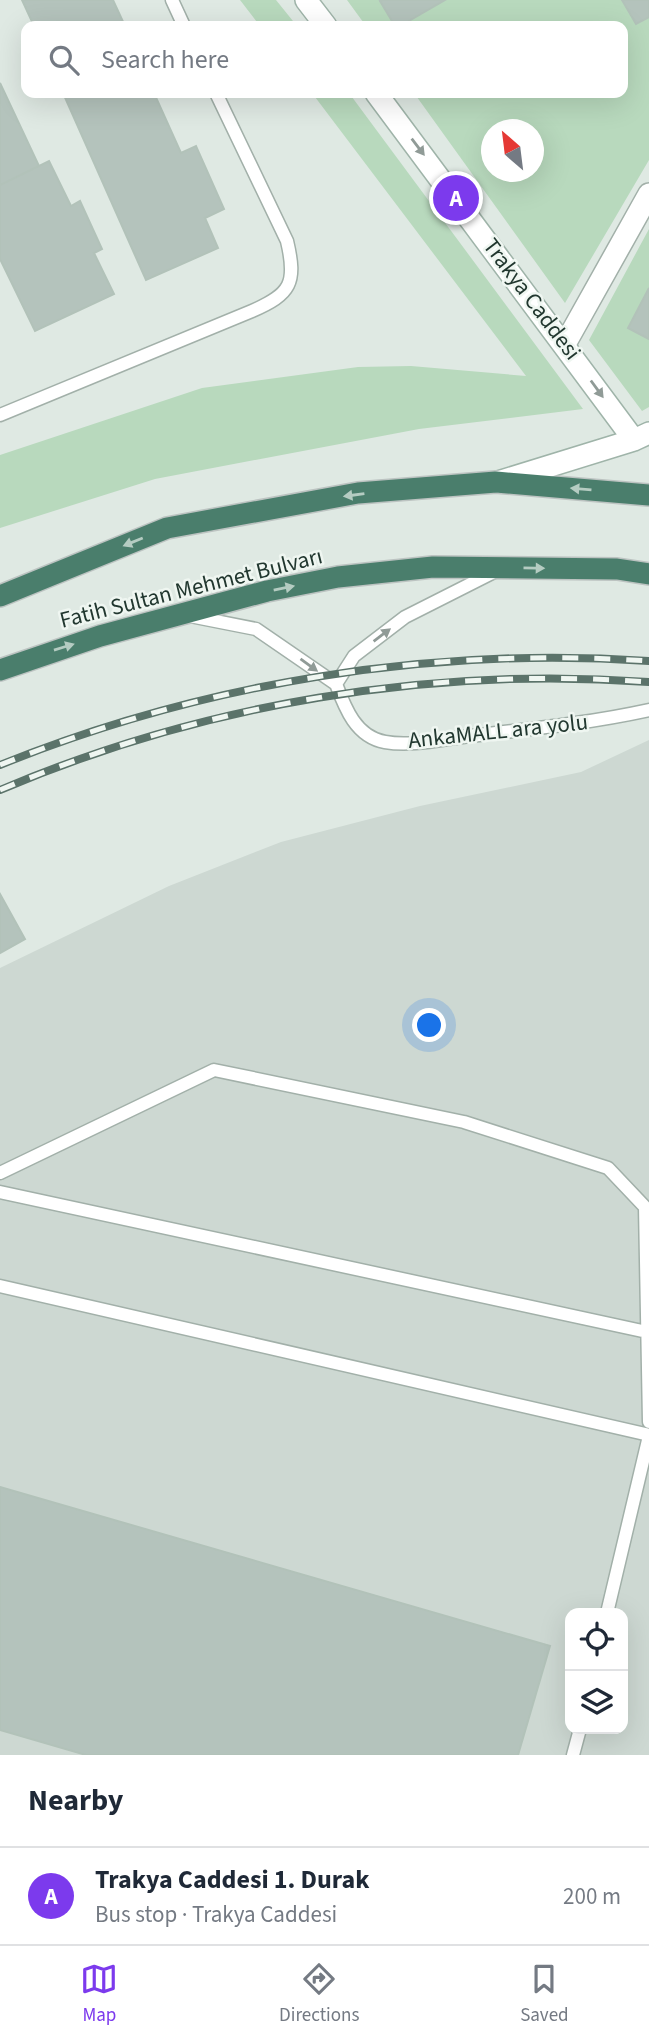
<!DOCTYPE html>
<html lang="en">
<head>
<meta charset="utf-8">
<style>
  body { margin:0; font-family:"Source Sans 3",sans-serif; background:#f2f2f3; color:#1f2937 }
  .controls { position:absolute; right:21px; bottom:21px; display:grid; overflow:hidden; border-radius:14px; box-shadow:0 7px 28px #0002 }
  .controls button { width:63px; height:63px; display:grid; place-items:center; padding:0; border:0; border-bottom:2px solid #e0e1e3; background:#fff; color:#1f2937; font:35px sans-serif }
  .compass { position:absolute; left:481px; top:119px; width:63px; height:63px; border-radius:50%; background:#fff; box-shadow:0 7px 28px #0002; rotate:332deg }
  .you { position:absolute; left:430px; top:1026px; width:24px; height:24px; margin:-18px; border:5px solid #fff; border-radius:50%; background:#1a73e8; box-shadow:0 0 0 10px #1a73e833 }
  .badge { display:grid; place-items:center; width:46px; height:46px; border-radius:50%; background:#7c3aed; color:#fff; font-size:23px; font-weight:700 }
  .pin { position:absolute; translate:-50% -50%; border:4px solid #fff; box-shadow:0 2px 7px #0006 }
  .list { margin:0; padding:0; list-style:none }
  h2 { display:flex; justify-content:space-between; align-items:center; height:91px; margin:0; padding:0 28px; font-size:30px }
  h2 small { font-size:23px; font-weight:400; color:#747a83 }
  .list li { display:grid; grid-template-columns:46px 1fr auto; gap:21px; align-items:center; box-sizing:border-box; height:98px; padding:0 28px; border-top:2px solid #e0e1e3 }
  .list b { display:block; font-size:26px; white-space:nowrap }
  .list p { margin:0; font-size:23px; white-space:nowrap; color:#747a83 }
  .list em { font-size:23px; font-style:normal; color:#747a83 }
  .icon { flex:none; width:38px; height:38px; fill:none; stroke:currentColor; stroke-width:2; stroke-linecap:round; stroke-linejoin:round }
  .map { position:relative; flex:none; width:649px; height:1755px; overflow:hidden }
  .search { position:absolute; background:#fff; box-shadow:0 7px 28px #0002; left:21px; right:21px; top:21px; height:77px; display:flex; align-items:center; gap:18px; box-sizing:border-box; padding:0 24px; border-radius:14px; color:#747a83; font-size:26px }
  .sheet { height:189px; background:#fff }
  nav { display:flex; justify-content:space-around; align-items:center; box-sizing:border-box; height:98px; border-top:2px solid #e0e1e3; background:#fff; font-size:19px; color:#747a83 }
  nav a { display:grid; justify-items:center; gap:4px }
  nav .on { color:#7c3aed }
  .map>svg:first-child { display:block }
  .built { fill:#cdd8d2; fill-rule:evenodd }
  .green { fill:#b8d9bd; fill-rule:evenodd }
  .building { fill:#b4c3bc; stroke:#b2c2b9; stroke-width:2 }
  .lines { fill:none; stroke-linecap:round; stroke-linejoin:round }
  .service-casing { stroke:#a2b0a9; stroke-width:15 }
  .minor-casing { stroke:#a2b0a9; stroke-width:24 }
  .secondary-casing { stroke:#9fb4a9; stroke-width:24 }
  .trunk-casing { stroke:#bcc3c1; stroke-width:24 }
  .service { stroke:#fff; stroke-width:12 }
  .minor { stroke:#fff; stroke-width:21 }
  .secondary { stroke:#fff; stroke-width:21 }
  .trunk { stroke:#4a7e6c; stroke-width:21 }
  .rail-casing { stroke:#5b736a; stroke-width:8 }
  .rail { stroke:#eff6f1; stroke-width:5; stroke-dasharray:16; stroke-linecap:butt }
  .oneway { fill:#909b97 }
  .oneway2 { fill:#b5ccc2 }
  .labels { text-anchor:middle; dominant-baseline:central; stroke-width:5; stroke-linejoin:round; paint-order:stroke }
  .street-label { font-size:23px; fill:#21372f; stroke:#eff6f1 }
</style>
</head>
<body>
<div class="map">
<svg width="649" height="1755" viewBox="0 0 649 1755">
  <rect width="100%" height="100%" fill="#dfe9e3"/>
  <path class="built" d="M649 740V1755H0V968L169 886 281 842 420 806 581 772ZM570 1613H623V1729H570Z"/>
  <path class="green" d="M240 0H276L297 26H260Z
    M347 0H649V160L565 303 414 93H623V26H366ZM491 130H534V172H491Z
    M312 93H349L583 409 419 429 155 479 0 528V455L202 388 358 367 411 366 526 376Z
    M649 229V407L642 411 589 340Z"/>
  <path class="building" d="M22 0H113L125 26H34Z
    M383 0H445L400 26H395L380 1Z
    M622 0H649V17L636 24Z
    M0 83 39 166 0 185Z
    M63 93H154L181 153 196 146 224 209 205 218 218 248 146 280Z
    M49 161 71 206 80 201 102 249 94 253 114 294 35 331 0 259V185Z
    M649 288V339L628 328Z
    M0 894 25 939 0 953Z
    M0 1487 550 1646 518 1755H86L0 1730Z"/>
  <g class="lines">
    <g class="service-casing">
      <path id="service" d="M172 0 184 26
        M0 415 252 311C291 294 297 283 287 241L216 93
        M190 616 256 629 336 684
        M336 684C345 708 356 737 385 742 411 747 443 739 470 736 530 729 590 723 649 710
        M336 684 354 656 405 617 496 571
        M0 1173 214 1070 464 1122 608 1168 645 1207 649 1422
        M0 1192 647 1332
        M0 1286 649 1435
        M607 1613 649 1436
        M573 1755 580 1729"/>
    </g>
    <g class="minor-casing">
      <path id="minor" d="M565 344 649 194"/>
    </g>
    <g class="secondary-casing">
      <path id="secondary" d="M306 0 326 26
        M376 93 634 440
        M498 482 634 440 649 433"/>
    </g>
    <g class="trunk-casing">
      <path id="trunk" d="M0 596 167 528 358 493 496 482 649 495
        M0 670 100 636 267 591 338 577 433 567 617 569 649 574"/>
    </g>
    <use href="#service" class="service"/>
    <use href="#minor" class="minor"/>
    <use href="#secondary" class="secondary"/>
    <use href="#trunk" class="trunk"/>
    <g class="rail-casing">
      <path id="rail" d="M0 765C203 683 430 646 649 661
        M0 790C202 704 430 666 649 682"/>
    </g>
    <use href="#rail" class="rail"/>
  </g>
  <defs><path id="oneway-solid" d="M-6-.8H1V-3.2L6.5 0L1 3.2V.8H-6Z" transform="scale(1.75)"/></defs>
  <g class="oneway">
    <use href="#oneway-solid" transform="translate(418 147) rotate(53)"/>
    <use href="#oneway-solid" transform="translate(597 389) rotate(54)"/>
    <use href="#oneway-solid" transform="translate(382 635) rotate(-37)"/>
    <use href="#oneway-solid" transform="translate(309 665) rotate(36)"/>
  </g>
  <g class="oneway2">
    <use href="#oneway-solid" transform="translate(581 489) rotate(-175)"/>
    <use href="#oneway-solid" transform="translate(354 495) rotate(172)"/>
    <use href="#oneway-solid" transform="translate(133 542) rotate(158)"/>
    <use href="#oneway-solid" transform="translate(534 568) rotate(1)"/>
    <use href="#oneway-solid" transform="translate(284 588) rotate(-11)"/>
    <use href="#oneway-solid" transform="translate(64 647) rotate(-17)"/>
  </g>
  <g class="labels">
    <g class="street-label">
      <text transform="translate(532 299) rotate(53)">Trakya Caddesi</text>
      <text transform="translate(191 588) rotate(-14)">Fatih Sultan Mehmet Bulvarı</text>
      <text transform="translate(498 731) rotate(-6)">AnkaMALL ara yolu</text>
    </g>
  </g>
</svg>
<div class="controls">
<button><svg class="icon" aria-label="locate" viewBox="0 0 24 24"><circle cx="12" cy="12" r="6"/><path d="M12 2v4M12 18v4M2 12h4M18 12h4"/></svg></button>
<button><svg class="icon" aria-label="layers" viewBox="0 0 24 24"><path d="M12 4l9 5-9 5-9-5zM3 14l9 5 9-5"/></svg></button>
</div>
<svg class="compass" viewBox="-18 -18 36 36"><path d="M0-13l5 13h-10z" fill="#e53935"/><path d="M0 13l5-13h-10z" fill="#747a83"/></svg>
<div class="you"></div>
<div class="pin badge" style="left:456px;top:198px">A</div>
<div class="search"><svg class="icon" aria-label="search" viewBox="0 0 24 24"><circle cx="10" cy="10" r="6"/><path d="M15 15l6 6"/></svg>Search here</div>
</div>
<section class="sheet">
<h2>Nearby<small></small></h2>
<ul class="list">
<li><span class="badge">A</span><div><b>Trakya Caddesi 1. Durak</b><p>Bus stop · Trakya Caddesi</p></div><em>200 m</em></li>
</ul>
</section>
<nav>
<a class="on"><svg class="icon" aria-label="map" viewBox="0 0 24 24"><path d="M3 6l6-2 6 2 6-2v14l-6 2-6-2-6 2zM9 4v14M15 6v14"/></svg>Map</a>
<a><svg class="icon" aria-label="directions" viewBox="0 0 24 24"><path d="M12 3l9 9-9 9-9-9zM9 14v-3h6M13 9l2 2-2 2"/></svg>Directions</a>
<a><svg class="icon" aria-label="saved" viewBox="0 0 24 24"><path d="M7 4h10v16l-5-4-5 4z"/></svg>Saved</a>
</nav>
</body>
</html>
